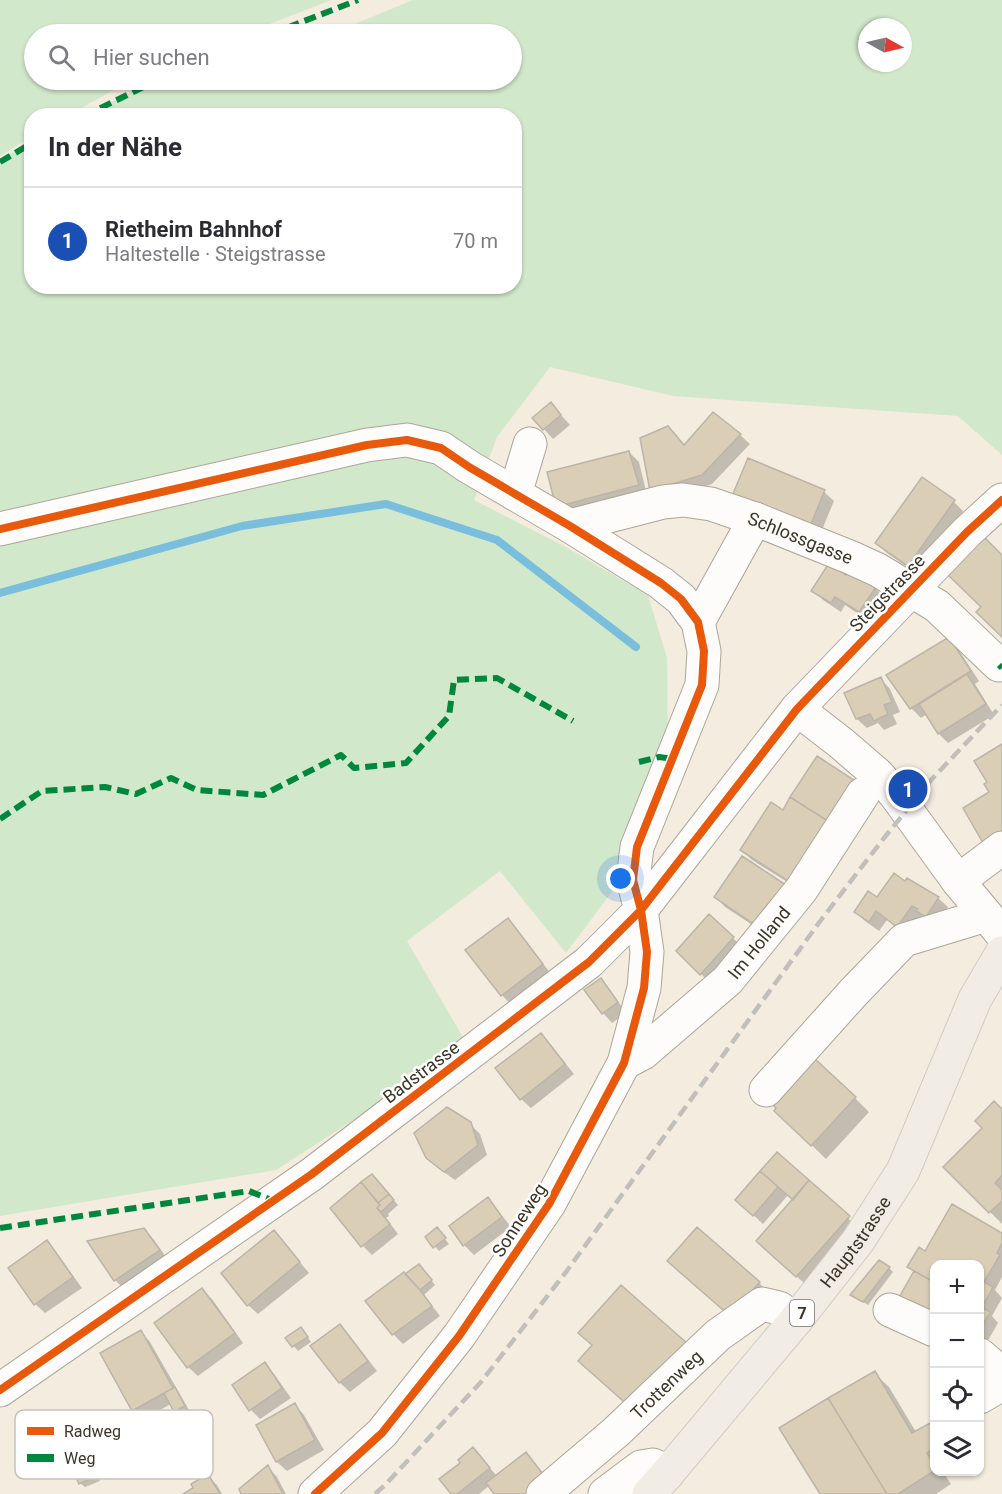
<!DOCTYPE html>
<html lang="de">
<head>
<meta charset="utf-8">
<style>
  body { margin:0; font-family:Roboto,sans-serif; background:#f7f7f7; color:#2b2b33 }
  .controls { position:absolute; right:18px; bottom:18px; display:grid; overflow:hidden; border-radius:12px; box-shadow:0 2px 4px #0004 }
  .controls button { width:54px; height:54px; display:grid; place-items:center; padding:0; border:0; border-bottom:2px solid #e1e1e2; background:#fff; color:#2b2b33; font:30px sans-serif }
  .compass { position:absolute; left:858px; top:18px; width:54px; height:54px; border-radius:50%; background:#fff; box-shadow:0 2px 4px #0004; rotate:98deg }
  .you { position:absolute; left:621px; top:879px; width:21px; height:21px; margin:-15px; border:4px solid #fff; border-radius:50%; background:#1a73e8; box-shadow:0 0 0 9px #1a73e833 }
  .badge { display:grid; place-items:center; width:39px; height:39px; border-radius:50%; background:#0b8043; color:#fff; font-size:20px; font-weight:700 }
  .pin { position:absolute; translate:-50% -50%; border:3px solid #fff; box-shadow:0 2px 6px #0006 }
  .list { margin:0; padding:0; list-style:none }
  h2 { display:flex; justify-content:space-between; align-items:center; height:78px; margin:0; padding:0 24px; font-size:26px }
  h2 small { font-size:20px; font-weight:400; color:#7c7c81 }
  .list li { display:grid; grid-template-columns:39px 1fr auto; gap:18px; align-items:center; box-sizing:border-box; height:108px; padding:0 24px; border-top:2px solid #e1e1e2 }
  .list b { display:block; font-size:22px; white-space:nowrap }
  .list p { margin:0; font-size:20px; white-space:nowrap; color:#7c7c81 }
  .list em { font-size:20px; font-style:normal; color:#7c7c81 }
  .icon { flex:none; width:33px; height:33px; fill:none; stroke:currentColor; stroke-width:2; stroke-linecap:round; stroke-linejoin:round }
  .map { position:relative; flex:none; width:1002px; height:1494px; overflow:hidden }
  .search { position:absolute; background:#fff; box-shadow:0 2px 4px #0004; left:24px; top:24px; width:498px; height:66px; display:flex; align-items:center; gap:15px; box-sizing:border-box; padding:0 21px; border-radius:33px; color:#7c7c81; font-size:22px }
  .panel { position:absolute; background:#fff; box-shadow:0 2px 4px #0004; left:24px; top:108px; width:498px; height:186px; border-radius:24px }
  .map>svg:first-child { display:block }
  .green { fill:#d2e8ca; fill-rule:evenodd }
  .shadow { fill:#0003 }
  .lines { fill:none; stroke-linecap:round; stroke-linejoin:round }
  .stream { stroke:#79bedd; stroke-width:8 }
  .building { fill:#daceb6; stroke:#bbb4a8; stroke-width:1.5 }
  .minor-casing { stroke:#aca699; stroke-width:35 }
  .major-casing { stroke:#d0cbc4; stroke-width:35 }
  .minor { stroke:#fdfcfa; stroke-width:33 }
  .major { stroke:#f1ede5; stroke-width:33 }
  .rail { stroke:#c1bfbb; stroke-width:4.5; stroke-dasharray:12 6; stroke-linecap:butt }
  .quiet { stroke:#00873e; stroke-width:6; stroke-dasharray:12 6; stroke-linecap:butt }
  .cycleway-casing { stroke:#fff; stroke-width:11 }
  .cycleway { stroke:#e8590c; stroke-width:8 }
  .labels { text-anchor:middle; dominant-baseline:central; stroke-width:5; stroke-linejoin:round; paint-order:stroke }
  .shield { fill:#fff; stroke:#767168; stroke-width:1.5 }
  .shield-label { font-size:16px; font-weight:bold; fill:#3b3427 }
  .street-label { font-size:18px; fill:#3b3427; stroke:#fff }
  .key { fill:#fff; stroke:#c4c2be; stroke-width:1.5 }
  .key-label { font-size:16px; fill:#3b3427 }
</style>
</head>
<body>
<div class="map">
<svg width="1002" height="1494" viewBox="0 0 1002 1494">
  <rect width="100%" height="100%" fill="#f4ecde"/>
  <path class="green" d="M0 0H332L243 34H34V80H131L69 115 32 116 31 137 0 156Z
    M413 0H1002V455L958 416 673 396 550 367 497 437 474 500 564 546 648 595 667 658 668 750 623 877 566 953 500 871 407 941 468 1046 276 1170 0 1216V159L31 143 32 286H514V116L85 115 152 82 161 80H512V34H320L352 25ZM867 27H903V63H867Z"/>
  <path class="shadow" d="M551 404 570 425 553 439 544 429Z
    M713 414 740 435 750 444 712 484 661 500 678 438 685 446Z
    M629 452 639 462 647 495 567 516 558 506Z
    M749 460 824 492 834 501 819 537Z
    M954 502 963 511 918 575 887 553 877 543Z
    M847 577 875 588 885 598 869 621 845 605 841 612 823 600 813 590Z
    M949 639 958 649 979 681 975 684 994 715 948 743 939 734 927 714 921 718 911 708Z
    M881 679 890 689 900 712 893 715 897 724 884 730 878 723 867 728 857 719 846 694Z
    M783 812 810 896 752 860 742 850Z
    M742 858 771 937 725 907 716 897Z
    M906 883 938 898 948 907 936 926 928 921 922 915 907 936 887 920 879 931 865 921 856 912Z
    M508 920 517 929 551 974 511 1005 502 995Z
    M733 938 742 947 710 983 678 951Z
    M601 980 610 990 626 1013 612 1023 603 1013 587 990Z
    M540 1035 550 1044 574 1074 531 1108 521 1099 497 1069Z
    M855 1098 869 1112 826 1159 791 1125Z
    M1002 1111V1224L946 1167Z
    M470 1124 480 1134 487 1155 455 1180 438 1168 428 1157Z
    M777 1154 863 1232 812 1290 772 1255 794 1200 788 1195 763 1224 737 1200Z
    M376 1180 398 1205 388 1214 389 1216 386 1218 398 1234 372 1255 363 1246 332 1208Z
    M488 1199 497 1209 511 1227 474 1255 464 1245 451 1227Z
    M144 1230 154 1240 168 1260 125 1290 115 1280Z
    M441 1234 449 1244 439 1251 427 1237Z
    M1002 1234V1277L995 1290 1002 1298 992 1316 998 1323 982 1351 980 1350V1264H934V1333L915 1272 909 1266 925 1253Z
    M47 1242 56 1252 82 1288 45 1313 35 1304Z
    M283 1242 309 1273 258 1314 248 1305Z
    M889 1268 893 1272 868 1305 853 1295Z
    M423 1270 435 1285 424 1295 440 1316 403 1344 393 1334 367 1301Z
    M679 1270 759 1283 769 1292 741 1324Z
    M202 1290 212 1299 243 1343 198 1376 188 1367Z
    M340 1326 349 1335 377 1371 350 1392 340 1383 313 1346Z
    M141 1332 150 1342 189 1410 179 1416 175 1411 171 1404 143 1419 133 1410Z
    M305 1333 311 1342 298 1351 287 1338Z
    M264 1364 274 1374 291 1398 260 1419 251 1410Z
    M874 1373 889 1387 916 1432 931 1424 934 1427V1472H943L951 1484 936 1494H821Z
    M295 1405 304 1415 324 1450 287 1471 277 1462 258 1426Z
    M473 1449 497 1476 526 1454 535 1463 558 1492 496 1494 489 1486 479 1494H453L462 1463Z
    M89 1463 94 1468 100 1481 85 1487 80 1483Z
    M268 1467 277 1477 286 1494H243Z
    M207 1476 217 1485 222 1494H186L195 1488Z"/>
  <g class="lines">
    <path class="stream" d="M0 593 242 526 386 504 497 540 636 647"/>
  </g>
  <path class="building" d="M551 402 561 415 543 430 532 418Z
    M713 412 741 434 702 475 650 491 640 438 668 426 684 445Z
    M629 451 639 485 556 507 547 472Z
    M748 458 825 490 809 529 732 496Z
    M922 477 955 500 908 566 875 543Z
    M983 536 1002 555V637L976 612 981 607 946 573Z
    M829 563 846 575 850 570 876 587 859 612 835 597 831 603 811 591Z
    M949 637 971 671 910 709 886 675Z
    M967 674 986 704 938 734 919 704Z
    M881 677 892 702 884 705 888 714 874 721 870 714 856 719 844 693Z
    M1002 744V831L983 843 963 808 989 792 984 784 987 782 974 761Z
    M817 756 860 784 834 825 790 797Z
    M790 797 834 825 799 888 740 850 771 802 783 810Z
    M742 856 789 887 761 929 714 897Z
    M894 873 905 881 907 878 939 897 926 917 916 911 918 909 912 906 897 927 876 911 869 922 854 912 868 891 877 897Z
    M709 914 734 937 700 975 676 951Z
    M508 918 543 964 501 996 465 950Z
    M601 978 618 1002 602 1014 584 990Z
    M541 1033 565 1064 520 1100 495 1068Z
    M814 1058 856 1097 811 1146 774 1111 776 1108 772 1104Z
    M994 1101 1002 1109V1175L995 1183 1002 1190V1201L989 1213 943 1167 982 1128 975 1121Z
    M447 1107 471 1122 478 1145 444 1172 426 1158 414 1133Z
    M777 1152 809 1180 793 1200 760 1171Z
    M760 1171 778 1187 753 1216 735 1200Z
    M372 1174 389 1194 378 1203 361 1182Z
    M809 1180 850 1216 796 1277 756 1241Z
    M361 1182 380 1205 377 1208 390 1224 361 1247 330 1208Z
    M389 1194 394 1200 381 1212 377 1208 380 1205 378 1203Z
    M488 1197 502 1217 463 1246 449 1226Z
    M952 1204 1002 1233V1243L997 1253 1000 1255 984 1282 993 1287 982 1307 980 1306V1264H934V1282L907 1267 919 1247 925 1251Z
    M437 1227 446 1238 433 1248 425 1237Z
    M697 1227 760 1282 730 1316 667 1261Z
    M144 1228 160 1250 114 1281 87 1241Z
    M274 1230 300 1262 247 1306 221 1273Z
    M47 1240 73 1277 34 1305 8 1268Z
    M879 1260 890 1267 863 1302 850 1295Z
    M419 1264 432 1280 420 1290 405 1274Z
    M914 1271 934 1282V1322L897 1301Z
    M404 1272 420 1290 432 1306 392 1335 365 1301Z
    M621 1285 688 1344 631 1408 578 1361 592 1345 578 1333Z
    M202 1288 235 1333 187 1368 154 1323Z
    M980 1306 990 1312 980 1330Z
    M340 1324 368 1361 339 1383 310 1346Z
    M301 1327 308 1337 292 1347 285 1338Z
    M141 1330 173 1388 132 1411 100 1353Z
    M265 1362 282 1388 249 1411 232 1385Z
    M875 1371 912 1433 932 1422 934 1427V1448L927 1453 934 1465V1471L898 1494H887L828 1398Z
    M175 1387 185 1406 174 1412 164 1393Z
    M828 1398 887 1494H820L779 1428Z
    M295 1403 315 1440 276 1462 256 1425Z
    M473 1447 490 1468 457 1494H451L439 1479 460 1463 458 1460Z
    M526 1452 549 1482 534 1494H494L486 1483Z
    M89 1462 96 1476 79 1484 72 1470Z
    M268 1465 283 1494H241L239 1489Z
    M208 1474 220 1494H183L193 1488 191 1484Z"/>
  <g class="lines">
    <g class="minor-casing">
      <g id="minor">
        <path d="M515 494 530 444"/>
        <path id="s1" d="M570 526 663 502 683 500 711 504 755 519 852 558 878 570 937 606 999 665"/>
        <path d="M0 529 367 445 407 440 441 448 469 467 570 526 661 583 681 599 698 622 704 651 702 685 637 847 633 880 641 910 647 952 644 988 624 1063 549 1204 459 1336 382 1433 315 1494"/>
        <path d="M698 622 755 519"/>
        <path d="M797 709 841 743 877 774 895 794 958 881 1002 934"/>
        <path d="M958 881 1002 848"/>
        <path id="s2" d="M624 1063 643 1053 728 980 801 890 863 794"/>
        <path d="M766 1090 853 993 904 940 986 915"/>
        <path d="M890 1310 934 1330"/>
        <path d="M980 1355 1002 1374"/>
        <path d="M0 1390 312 1174 589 962 641 910 797 709 967 532 1002 500"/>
        <path d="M980 1397 1002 1384"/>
        <path id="s3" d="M543 1494 616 1432 718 1335 762 1304 779 1308 796 1320"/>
        <path d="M605 1494 641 1467 653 1465 667 1474"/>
      </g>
    </g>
    <g class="major-casing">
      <g id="major">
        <path id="s4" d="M649 1494 667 1474 796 1320 858 1241 903 1171 975 999 1002 953"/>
      </g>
    </g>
    <use href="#minor" class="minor"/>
    <use href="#major" class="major"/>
    <path class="rail" d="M375 1494 385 1485 481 1382 566 1272 821 920 884 838 932 779 1002 705"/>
    <path class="quiet" d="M271 34 358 0
      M84 116 158 80
      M0 162 32 143
      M999 665 1002 668
      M639 762 659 757 673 759
      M0 819 42 791 105 787 136 794 171 778 197 790 263 795 341 755 354 768 406 763 449 716 454 680 497 678 573 721
      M0 1228 249 1191 274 1201"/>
    <g class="cycleway-casing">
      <path id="cycleway" d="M0 529 367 445 407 440 441 448 469 467 570 526 661 583 681 599 698 622 704 651 702 685 637 847 633 880 641 910 647 952 644 988 624 1063 549 1204 459 1336 382 1433 315 1494
        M0 1390 312 1174 589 962 641 910 797 709 967 532 1002 500"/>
    </g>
    <use href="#cycleway" class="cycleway"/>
  </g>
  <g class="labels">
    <rect class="shield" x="790" y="1300" width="24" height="26" rx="4.5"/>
    <g class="shield-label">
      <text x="802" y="1313">7</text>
    </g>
    <g class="street-label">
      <text stroke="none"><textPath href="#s1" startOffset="240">Schlossgasse</textPath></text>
      <text transform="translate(887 593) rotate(-46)">Steigstrasse</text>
      <text stroke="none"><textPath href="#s2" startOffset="182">Im Holland</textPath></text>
      <text transform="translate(421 1072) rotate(-37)">Badstrasse</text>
      <text transform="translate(519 1220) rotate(-57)">Sonneweg</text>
      <text stroke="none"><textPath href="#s4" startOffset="326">Hauptstrasse</textPath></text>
      <text stroke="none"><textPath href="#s3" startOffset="165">Trottenweg</textPath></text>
    </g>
  </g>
  <rect x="15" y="1410" width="198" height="69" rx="9" class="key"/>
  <rect x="27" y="1427" width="27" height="8" fill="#e8590c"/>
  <rect x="27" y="1454" width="27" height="8" fill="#00873e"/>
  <g class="key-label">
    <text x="64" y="1437">Radweg</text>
    <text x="64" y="1464">Weg</text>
  </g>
</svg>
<div class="controls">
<button>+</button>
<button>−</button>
<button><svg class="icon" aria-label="locate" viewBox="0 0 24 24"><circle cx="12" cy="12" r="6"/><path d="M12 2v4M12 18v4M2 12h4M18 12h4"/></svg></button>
<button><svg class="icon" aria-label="layers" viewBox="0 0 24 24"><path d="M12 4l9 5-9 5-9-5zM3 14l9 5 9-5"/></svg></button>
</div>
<svg class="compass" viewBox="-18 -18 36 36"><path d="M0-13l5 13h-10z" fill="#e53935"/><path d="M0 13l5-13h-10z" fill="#7c7c81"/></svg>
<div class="you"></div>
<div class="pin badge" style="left:908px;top:789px;background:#1a4fb4">1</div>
<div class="search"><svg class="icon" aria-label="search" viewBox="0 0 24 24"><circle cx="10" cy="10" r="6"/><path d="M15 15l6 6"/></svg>Hier suchen</div>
<section class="panel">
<h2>In der Nähe<small></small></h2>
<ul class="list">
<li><span class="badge" style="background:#1a4fb4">1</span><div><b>Rietheim Bahnhof</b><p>Haltestelle · Steigstrasse</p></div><em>70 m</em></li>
</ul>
</section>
</div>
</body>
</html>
